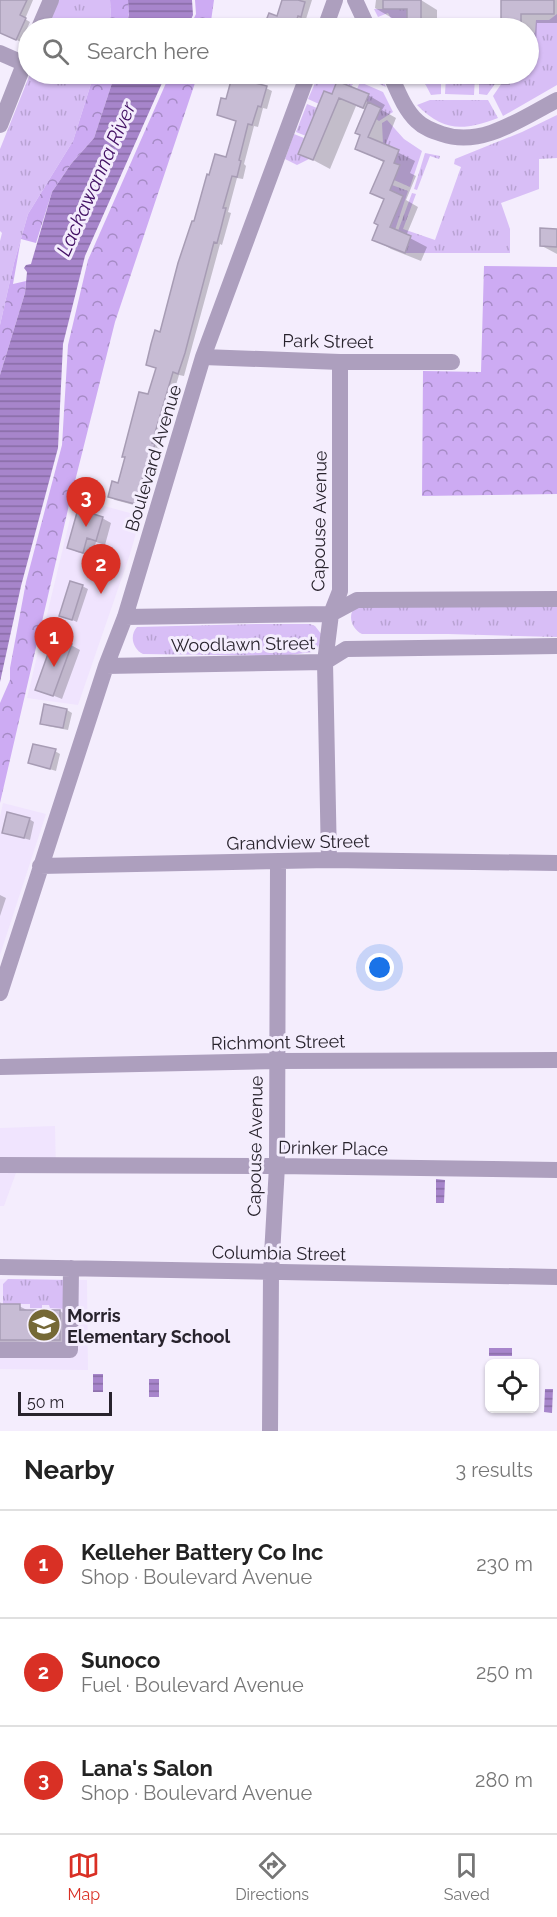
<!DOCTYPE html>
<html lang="en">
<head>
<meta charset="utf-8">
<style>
  body { margin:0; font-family:Raleway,sans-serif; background:#f6f6f6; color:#222 }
  .controls { position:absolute; right:18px; bottom:18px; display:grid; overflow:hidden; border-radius:9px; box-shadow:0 2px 4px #0004 }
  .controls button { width:54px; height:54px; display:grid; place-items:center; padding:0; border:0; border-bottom:2px solid #e0e0e0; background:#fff; color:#222; font:30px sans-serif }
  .scale { position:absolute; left:18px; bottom:15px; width:94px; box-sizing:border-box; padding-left:6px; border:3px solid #28232d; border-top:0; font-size:16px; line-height:21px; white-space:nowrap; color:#28232d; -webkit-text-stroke:4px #f4edfd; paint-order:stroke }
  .you { position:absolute; left:380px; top:968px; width:21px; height:21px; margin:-15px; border:4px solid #fff; border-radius:50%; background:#1a73e8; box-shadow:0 0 0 9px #1a73e833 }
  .badge { display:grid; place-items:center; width:39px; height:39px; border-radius:50%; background:#d93025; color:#fff; font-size:20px; font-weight:700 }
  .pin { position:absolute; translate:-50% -50px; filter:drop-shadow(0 2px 3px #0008) }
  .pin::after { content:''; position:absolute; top:32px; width:21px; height:18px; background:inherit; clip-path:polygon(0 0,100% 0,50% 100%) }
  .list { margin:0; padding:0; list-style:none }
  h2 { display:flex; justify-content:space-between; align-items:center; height:78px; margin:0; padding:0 24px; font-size:26px }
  h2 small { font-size:20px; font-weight:400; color:#767676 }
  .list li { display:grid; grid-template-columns:39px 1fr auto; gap:18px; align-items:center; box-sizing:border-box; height:108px; padding:0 24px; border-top:2px solid #e0e0e0 }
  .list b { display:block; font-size:22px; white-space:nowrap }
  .list p { margin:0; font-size:20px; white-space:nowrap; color:#767676 }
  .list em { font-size:20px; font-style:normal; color:#767676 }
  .icon { flex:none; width:33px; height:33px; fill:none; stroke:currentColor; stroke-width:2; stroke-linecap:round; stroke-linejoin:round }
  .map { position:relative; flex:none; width:557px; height:1431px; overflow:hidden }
  .search { position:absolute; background:#fff; box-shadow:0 2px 4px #0004; left:18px; right:18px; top:18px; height:66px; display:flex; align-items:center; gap:15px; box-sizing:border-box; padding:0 21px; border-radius:33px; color:#767676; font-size:22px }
  .sheet { height:402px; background:#fff }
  nav { display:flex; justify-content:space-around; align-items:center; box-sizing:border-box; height:84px; border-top:2px solid #e0e0e0; background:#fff; font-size:16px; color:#767676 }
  nav a { display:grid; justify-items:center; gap:3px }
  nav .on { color:#d93025 }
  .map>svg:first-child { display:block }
  .built { fill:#f0e4fe }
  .grass { fill:url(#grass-tufts) }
  .forest { fill:url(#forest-crowns) }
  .water { fill:url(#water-rules) }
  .shadow { fill:#0003 }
  .building { fill:#c7bcd4; stroke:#a79cb4; stroke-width:1.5 }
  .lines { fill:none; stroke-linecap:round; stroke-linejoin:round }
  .minor { stroke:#ad9fbe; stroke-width:16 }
  .labels { text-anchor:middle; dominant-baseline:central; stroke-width:6; stroke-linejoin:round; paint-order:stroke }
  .street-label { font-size:18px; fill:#28232d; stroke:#f4edfd }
  .poi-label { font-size:18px; font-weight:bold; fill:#28232d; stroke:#f4edfd; text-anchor:start }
  .water-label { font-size:20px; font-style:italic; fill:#410f63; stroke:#f4edfd }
</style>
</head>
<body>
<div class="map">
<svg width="557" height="1431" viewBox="0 0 557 1431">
  <defs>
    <pattern id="grass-tufts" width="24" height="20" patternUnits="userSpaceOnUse" patternTransform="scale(1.5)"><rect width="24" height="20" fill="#d8bef6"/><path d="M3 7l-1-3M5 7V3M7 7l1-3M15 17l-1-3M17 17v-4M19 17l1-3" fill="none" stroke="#b9a3d3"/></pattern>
    <pattern id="forest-crowns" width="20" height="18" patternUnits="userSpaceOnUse" patternTransform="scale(1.5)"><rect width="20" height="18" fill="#cdabf3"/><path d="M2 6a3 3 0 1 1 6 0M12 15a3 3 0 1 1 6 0" fill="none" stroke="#a68bc5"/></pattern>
    <pattern id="water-rules" width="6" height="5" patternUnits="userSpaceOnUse" patternTransform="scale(1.5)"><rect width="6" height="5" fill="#a785cb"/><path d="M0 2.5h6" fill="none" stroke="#886ca5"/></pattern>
  </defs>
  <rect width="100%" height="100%" fill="#f4edfd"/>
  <path class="built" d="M75 498 141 516 130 554 78 705 27 698Z
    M3 803 46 814 0 955V817Z
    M55 1126 56 1172 17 1170 4 1206H0V1128Z
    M0 1279 87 1280 88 1370 0 1369Z"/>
  <path class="grass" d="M59 0H110L111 15 107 28H47Z
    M374 9H407V28H396L388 13 378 17Z
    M557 14V85L503 116 493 96 508 74H528L529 42 535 32 536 20H549Z
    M30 74H94L73 141 28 214 14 263 0 325V241L2 233 0 231V149Z
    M319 74H338L355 80 351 87 337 81 332 94 324 91 319 104 308 99Z
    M356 74H379L386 87Z
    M420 74 441 76V94L431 95Z
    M494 74H502L487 95 479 94V76H494Z
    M446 76H475L474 95 445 94Z
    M360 82 383 92 393 112 379 121 376 119 380 108 366 102 369 94 357 89Z
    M430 100H488L498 118C463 131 444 132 417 105Z
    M307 104 317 108 306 136 296 132Z
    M557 115V158L539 159V189L501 203 510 229V253H405L411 237 398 231 412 193 416 194 403 229 435 240 461 167 454 164 455 159 522 132Z
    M387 120 404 139 422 151 410 187 394 180 400 166 394 163 399 150 383 144 382 123Z
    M294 134 304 138 298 154 309 159 297 165 285 159Z
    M425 153 440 156 439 159 430 156 417 190 414 189Z
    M392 185 408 191 395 230 390 228 403 196 390 190Z
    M557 604V637L448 634H362C352 629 347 616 355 607Z
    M259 624H310L315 626 322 635 318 648 312 652 283 656 143 654C133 649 129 636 137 627Z
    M8 1279 68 1280V1309L50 1308 49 1305H42V1308H30V1304H3V1284Z"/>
  <path class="forest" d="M110 0H128L129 13 126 28H107L111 15Z
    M195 0H214L210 28H189L196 14Z
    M94 74H115L94 138 71 164 52 192 36 243 21 239 13 284 26 281 25 293 0 375V325L14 263 28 214 73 141Z
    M170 74H198L115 322 69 505 0 803V703L10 680V668L26 582 62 445 68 345 88 260Z
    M484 266 557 267V494L422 496 423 371 481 372Z"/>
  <path class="water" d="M128 0H192L193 15 187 28H126L129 14Z
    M115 74H166L85 256 63 344 58 448 21 586 0 682V375L25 293 27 272 24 268 26 265 31 264 52 192 71 164 94 138Z
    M436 1179 445 1180 444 1203H436Z
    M489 1348H512V1356H489Z
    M93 1374H103V1392H93Z
    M149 1379H159V1397H149Z
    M545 1389H553L552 1413 544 1412Z"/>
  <path class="shadow" d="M13 0H33L25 19 30 22 21 42 0 32V3Z
    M284 0H312L306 19 304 18 300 28H265L270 15 278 18Z
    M376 0H421L437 10V26L442 28H408V18H392L375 8Z
    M515 0H557V23H537L536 47H528V28H488H502Z
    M428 74H511L510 85 444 84Z
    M338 83 368 95 385 105 382 110 396 118 385 146 415 161 410 173 416 176 406 200 418 207 406 236 427 247 421 261 391 249 374 239 380 225 385 200 372 193 385 163 357 148 362 135 366 110 356 106 330 169 300 153Z
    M266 88 272 91 267 109 263 108 258 127 254 126 244 164 246 166 243 179 237 178 228 212 231 213 222 245 220 244 184 376 179 375 157 447 160 449 155 466 153 465 141 507 115 500 110 497 119 485 157 369 148 364 161 334 195 223 227 159 237 121 218 115Z
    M557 230V254L542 246Z
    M102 518 111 523 105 545 96 542 92 556 77 552 68 547Z
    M82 586 88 589 77 622 61 615Z
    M71 645 80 650 62 699 37 689Z
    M67 710 72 713 68 730 47 726 42 723Z
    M55 751 60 754 56 771 30 763Z
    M29 819 34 822 30 840 3 832Z
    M0 895 6 898 0 916Z
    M0 1302 2 1306H19L29 1311H60L68 1316V1344L0 1351Z"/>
  <path class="building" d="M0 0H27L20 15 26 18 16 40 0 33Z
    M282 0H298L305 2 301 17 298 16 294 28H263L269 13 277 16Z
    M383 0H421V28H407V9H383Z
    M501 0H554V14H521V28H501Z
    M232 77 267 86 261 107 258 106 252 125 248 124 239 160 241 161 237 177 232 176 223 208H226L221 228 217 243 214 242 185 353 178 374 173 372 152 443 155 444 149 464 147 463 135 504 108 497 112 481 118 483 125 457H122L139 392 148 394 156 368 146 365 151 344 155 330 160 332 178 263 192 221H194L207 174 209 175 215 154 226 157 236 121 217 115 221 98 226 99Z
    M337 81 369 94 363 108 339 98 313 160 298 154 324 91 332 94Z
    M368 102 381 108 368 137 399 150 394 163 400 165 390 190 403 196 390 227 411 236 405 253 372 240 378 225 374 223 384 199 370 193 384 161 355 149 360 135 355 133Z
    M540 228 557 229V247L540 246Z
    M78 509 103 517 96 541 87 538 83 553 67 548Z
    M70 581 83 585 72 620 59 616Z
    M54 637 72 644 53 696 35 690Z
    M44 704 67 709 63 728 40 724Z
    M33 744 56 749 50 769 28 763Z
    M7 812 30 818 24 838 2 833Z
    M0 1304H20V1310H60V1340H0Z"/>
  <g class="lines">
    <path class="minor" d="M355 0 368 28
      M39 28 51 0
      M325 28 335 0
      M0 53 25 64
      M390 74C397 89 404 109 417 121 424 128 433 131 442 134 482 148 522 118 557 100
      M0 125 28 54
      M203 357 340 362H452
      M125 617 331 614 357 600 557 599
      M106 666 325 662 346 649 557 646
      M329 860 325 662 331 614 340 591V362
      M40 866 329 860 557 863
      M0 993 106 666 125 617 203 357 308 74
      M0 1067 276 1061 557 1060
      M0 1165 277 1166 557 1170
      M0 1267 557 1277
      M0 1350H70L71 1268
      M270 1431 271 1273 277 1166 278 862"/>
  </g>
  <defs>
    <g id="school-disc" transform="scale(1.725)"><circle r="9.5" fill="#756936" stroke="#f4edfd"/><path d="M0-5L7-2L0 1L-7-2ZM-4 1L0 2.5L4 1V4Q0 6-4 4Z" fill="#fff"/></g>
  </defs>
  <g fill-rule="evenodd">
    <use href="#school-disc" x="44" y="1325"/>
  </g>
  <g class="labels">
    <g class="street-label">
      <text transform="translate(328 341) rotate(1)">Park Street</text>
      <text transform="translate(153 458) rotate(-73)">Boulevard Avenue</text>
      <text transform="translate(319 521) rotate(-89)">Capouse Avenue</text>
      <text transform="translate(243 644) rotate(-1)">Woodlawn Street</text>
      <text transform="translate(298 842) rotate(-1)">Grandview Street</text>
      <text transform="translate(278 1042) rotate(-1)">Richmont Street</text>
      <text transform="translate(255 1146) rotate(-89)">Capouse Avenue</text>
      <text transform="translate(333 1148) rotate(1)">Drinker Place</text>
      <text transform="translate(279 1253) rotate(1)">Columbia Street</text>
    </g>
    <g class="poi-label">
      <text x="67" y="1315">Morris<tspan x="67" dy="21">Elementary School</tspan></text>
    </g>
    <g class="water-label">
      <text transform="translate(96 179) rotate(-66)">Lackawanna River</text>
    </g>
  </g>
</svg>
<div class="controls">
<button><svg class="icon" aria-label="locate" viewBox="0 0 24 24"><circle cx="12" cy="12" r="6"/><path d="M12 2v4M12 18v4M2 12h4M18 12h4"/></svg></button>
</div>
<div class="scale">50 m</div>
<div class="you"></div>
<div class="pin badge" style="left:54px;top:667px">1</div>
<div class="pin badge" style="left:101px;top:594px">2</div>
<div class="pin badge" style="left:86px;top:527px">3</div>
<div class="search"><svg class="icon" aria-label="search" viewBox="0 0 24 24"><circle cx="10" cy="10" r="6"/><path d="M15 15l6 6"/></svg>Search here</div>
</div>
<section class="sheet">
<h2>Nearby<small>3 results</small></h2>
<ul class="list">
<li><span class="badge">1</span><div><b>Kelleher Battery Co Inc</b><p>Shop · Boulevard Avenue</p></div><em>230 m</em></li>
<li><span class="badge">2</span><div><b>Sunoco</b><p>Fuel · Boulevard Avenue</p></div><em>250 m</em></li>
<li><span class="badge">3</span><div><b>Lana's Salon</b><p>Shop · Boulevard Avenue</p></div><em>280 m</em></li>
</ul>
</section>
<nav>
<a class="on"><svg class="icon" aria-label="map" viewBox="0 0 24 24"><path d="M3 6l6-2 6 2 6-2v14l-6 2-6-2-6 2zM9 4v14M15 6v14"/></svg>Map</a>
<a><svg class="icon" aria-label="directions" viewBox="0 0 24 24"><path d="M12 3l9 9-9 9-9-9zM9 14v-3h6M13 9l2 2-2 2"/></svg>Directions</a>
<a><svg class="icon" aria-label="saved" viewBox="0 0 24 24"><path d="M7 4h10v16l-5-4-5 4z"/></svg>Saved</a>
</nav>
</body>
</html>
